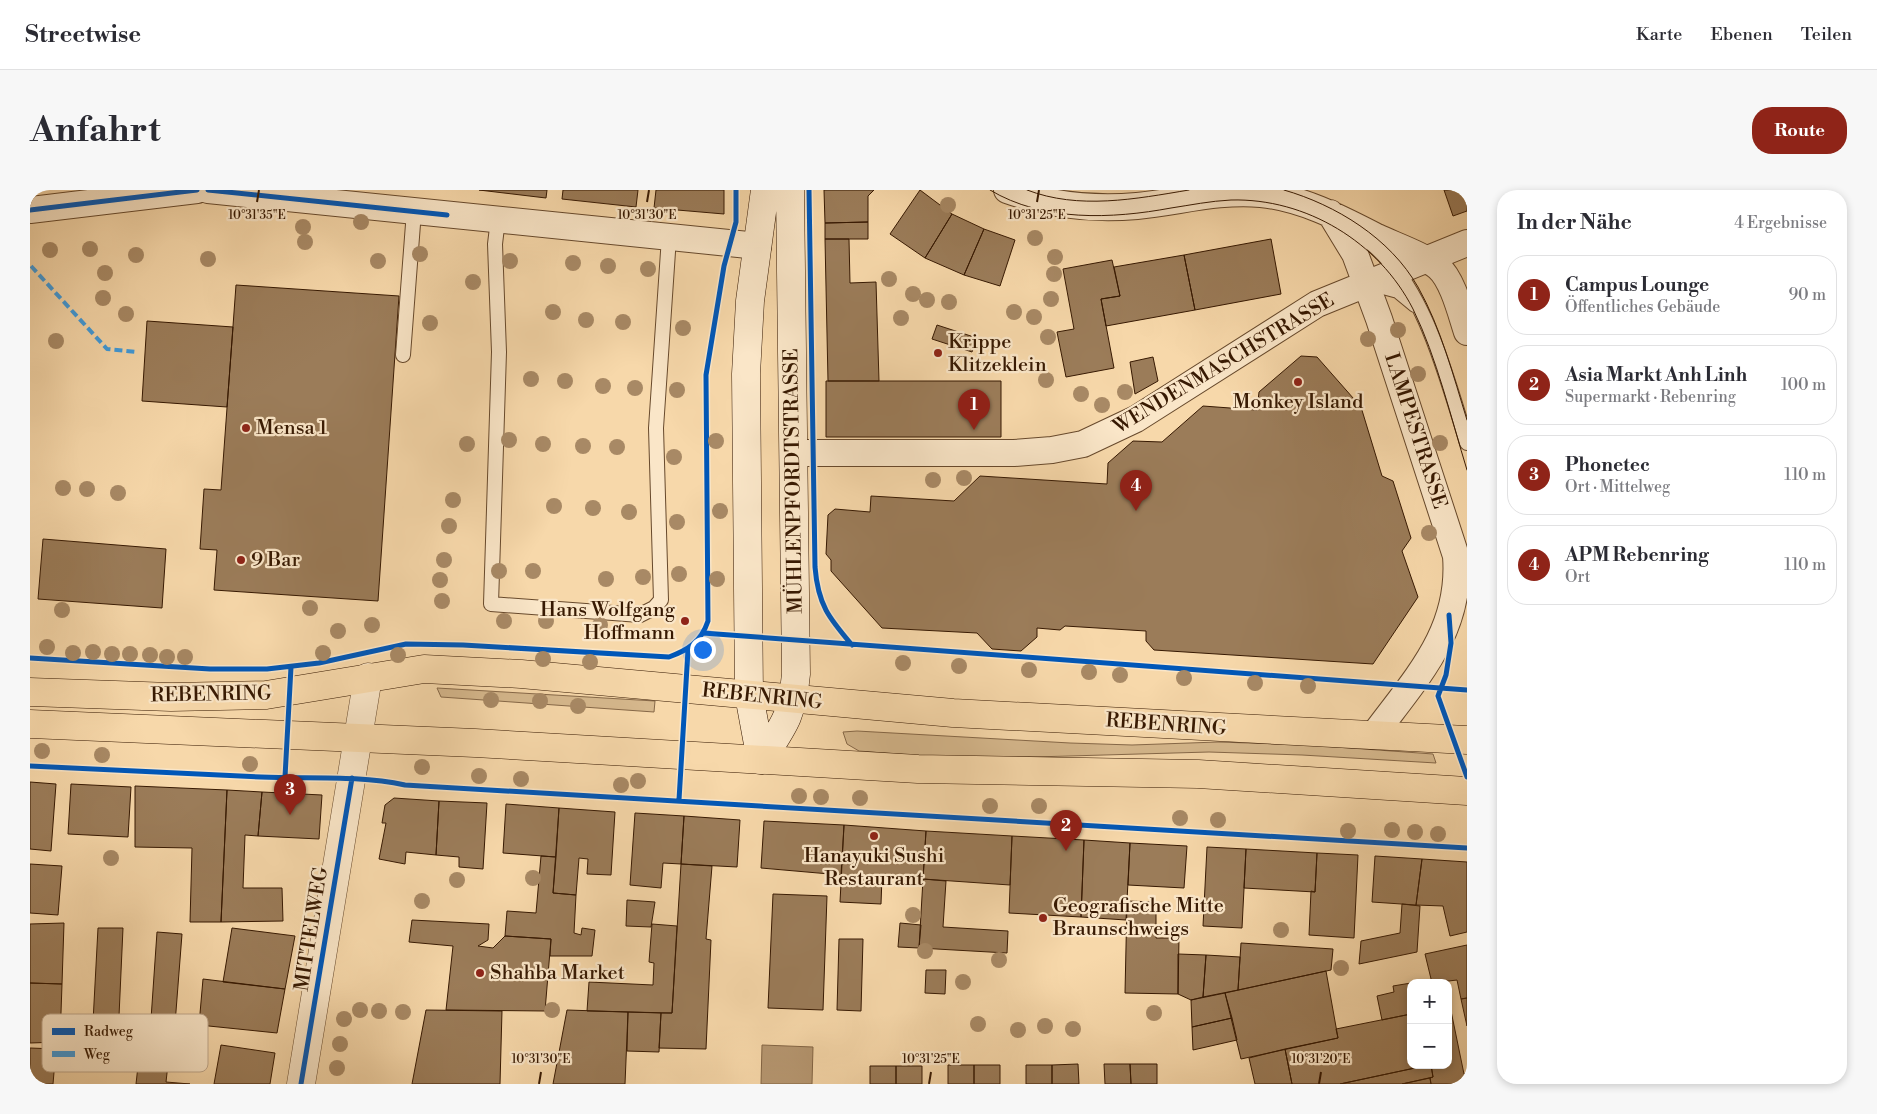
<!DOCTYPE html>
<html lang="de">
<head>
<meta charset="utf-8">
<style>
  body { margin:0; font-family:"Libre Bodoni",serif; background:#f7f7f7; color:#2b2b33 }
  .controls { position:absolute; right:15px; bottom:15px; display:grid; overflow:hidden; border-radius:10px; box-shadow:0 2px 8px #0003 }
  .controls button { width:45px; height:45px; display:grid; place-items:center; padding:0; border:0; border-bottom:1px solid #e1e1e2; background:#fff; color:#2b2b33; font:25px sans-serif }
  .you { position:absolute; left:672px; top:459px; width:18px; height:18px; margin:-12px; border:4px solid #fff; border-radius:50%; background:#1a73e8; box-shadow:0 0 0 8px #1a73e833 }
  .badge { display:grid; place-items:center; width:32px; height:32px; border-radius:50%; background:#8f2418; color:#fff; font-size:16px; font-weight:700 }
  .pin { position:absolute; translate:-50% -41px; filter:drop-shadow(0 1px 2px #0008) }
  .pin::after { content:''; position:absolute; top:26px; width:18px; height:15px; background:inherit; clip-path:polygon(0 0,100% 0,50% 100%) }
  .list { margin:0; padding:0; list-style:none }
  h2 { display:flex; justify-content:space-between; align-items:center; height:65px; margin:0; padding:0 20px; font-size:21px }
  h2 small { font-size:16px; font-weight:400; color:#7c7c81 }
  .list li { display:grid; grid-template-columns:32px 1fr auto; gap:15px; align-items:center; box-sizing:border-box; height:80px; margin:0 10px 10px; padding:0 10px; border:1px solid #e1e1e2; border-radius:20px }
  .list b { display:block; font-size:19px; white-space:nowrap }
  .list p { margin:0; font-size:16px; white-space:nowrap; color:#7c7c81 }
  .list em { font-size:16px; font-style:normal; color:#7c7c81 }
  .map { position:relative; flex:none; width:1437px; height:894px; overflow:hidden; border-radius:20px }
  header { display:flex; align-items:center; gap:30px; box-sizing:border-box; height:70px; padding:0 25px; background:#fff; border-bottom:1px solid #e1e1e2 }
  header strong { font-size:24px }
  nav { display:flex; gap:28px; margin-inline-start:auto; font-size:18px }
  .intro { display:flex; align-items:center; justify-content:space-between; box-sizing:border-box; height:120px; padding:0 30px }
  h1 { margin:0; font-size:35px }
  .button { padding:12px 22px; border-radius:20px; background:#8f2418; color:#fff; font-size:18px; font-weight:700 }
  main { display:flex; gap:30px; padding:0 30px }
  aside { flex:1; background:#fff; border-radius:20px; box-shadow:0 2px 8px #0003 }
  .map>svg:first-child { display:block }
  .green { fill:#d6b88d; stroke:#866848 }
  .water { fill:#b69771; stroke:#836545 }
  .building { fill:#9b7c59; stroke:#371902 }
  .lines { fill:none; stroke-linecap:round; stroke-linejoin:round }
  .service-casing { stroke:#67492c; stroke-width:16 }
  .minor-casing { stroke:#67492c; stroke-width:28 }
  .tertiary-casing { stroke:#67492c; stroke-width:29 }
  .secondary-casing { stroke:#371902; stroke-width:29 }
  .primary-casing { stroke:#371902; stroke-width:29 }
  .service { stroke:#fae6c8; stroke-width:14 }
  .minor { stroke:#fae6c8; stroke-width:26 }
  .tertiary { stroke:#fae6c8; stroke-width:28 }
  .secondary { stroke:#fae6c8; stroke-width:28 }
  .primary { stroke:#f7d8aa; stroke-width:28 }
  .tram { stroke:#371902; stroke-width:1 }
  .quiet { stroke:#3e9bdd; stroke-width:4; stroke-dasharray:8 4; stroke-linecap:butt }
  .cycleway-casing { stroke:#fae6c8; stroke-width:8 }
  .cycleway { stroke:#0057b8; stroke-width:5 }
  .tree { fill:#a88965 }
  .ticks { fill:none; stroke:#371902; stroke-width:2 }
  .poi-dot { fill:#8f2418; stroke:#fae6c8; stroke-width:2 }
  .labels { text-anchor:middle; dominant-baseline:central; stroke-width:4.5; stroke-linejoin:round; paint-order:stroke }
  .poi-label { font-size:20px; fill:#371902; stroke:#fae6c8; text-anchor:start }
  .street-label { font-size:20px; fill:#371902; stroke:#fae6c8 }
  .key { fill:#fae6c8; stroke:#c0a88d; stroke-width:1 }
  .key-label { font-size:14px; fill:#371902 }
  .ticks-label { font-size:12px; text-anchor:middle; fill:#371902; stroke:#fae6c8; stroke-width:4.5; stroke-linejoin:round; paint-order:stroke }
</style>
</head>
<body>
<header>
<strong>Streetwise</strong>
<nav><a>Karte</a><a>Ebenen</a><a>Teilen</a></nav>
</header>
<div class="intro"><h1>Anfahrt</h1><a class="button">Route</a></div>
<main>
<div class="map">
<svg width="1437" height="894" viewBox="0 0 1437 894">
  <rect width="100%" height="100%" fill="#f7d8aa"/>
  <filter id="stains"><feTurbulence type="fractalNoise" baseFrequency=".004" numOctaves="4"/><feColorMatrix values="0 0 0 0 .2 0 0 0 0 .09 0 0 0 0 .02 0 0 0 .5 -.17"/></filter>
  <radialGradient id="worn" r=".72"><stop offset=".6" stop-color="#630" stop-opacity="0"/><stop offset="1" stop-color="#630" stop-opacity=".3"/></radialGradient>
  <path class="green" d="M407 498 625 511 624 522 411 507Z
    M827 541 1040 553 1102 555 1188 552 1278 555 1403 564 1406 573 1272 565 1179 562 1004 567H906L829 561 817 554 813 542Z"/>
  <path class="water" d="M732 855 783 857 782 894H731Z"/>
  <path class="building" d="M449 0H517L516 8Z
    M533 0H608L606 17 532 9Z
    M626 0H694V24L624 18Z
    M794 0H844L838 6V32L795 33Z
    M890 0 922 24 895 68 860 44Z
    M1414 0H1437V21L1423 26Z
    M922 24 954 39 934 85 895 68Z
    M838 32V49H795V33Z
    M954 39 985 50 970 96 934 85Z
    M795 49H819L820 93 846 92 849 191H798Z
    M1241 49 1251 104 1165 120 1154 65Z
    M1154 65 1165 120 1076 136 1071 109 1090 106 1084 77Z
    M1082 70 1090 106 1071 109 1084 178 1036 187 1027 142 1044 139 1033 79Z
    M206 95 369 106 348 411 184 400 187 360 170 359 174 299 191 300Z
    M117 131 203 137 197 217 112 211Z
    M907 135 947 148 942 162 902 149Z
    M1271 166 1287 167 1331 217 1352 286 1363 291 1381 348 1372 361 1388 407 1343 474 1124 460 1116 451V441L1035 436 1030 440 1007 438V447L991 461 962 459 947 443 852 438 801 381V370L796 364 798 325 805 319 840 322 841 306 924 311 950 286 1077 294 1078 273 1103 251 1132 252 1173 216 1227 220 1229 202Z
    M1123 167 1128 191 1105 204 1100 172Z
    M796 191H971V247H796Z
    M13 349 136 359 132 418 8 409Z
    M0 592 26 594 21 661 0 659Z
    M41 594 101 597 98 647 38 644Z
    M105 596 197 600 191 732H160L162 658 105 657Z
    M197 600 232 602 228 646 215 645 213 698H252L253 731 191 732Z
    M232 602 292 605 289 649 228 646Z
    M364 608 409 611 406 665 376 662 375 674 349 669 356 633H352L355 615Z
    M409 611 457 613 453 679 429 677V667L406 665Z
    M476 614 529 618 526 667 473 663Z
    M529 618 585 622 581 685 557 684 558 669 549 668 546 705 523 703Z
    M605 623 654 626 651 674 633 673 631 698 600 695Z
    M654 626 710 630 707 677 651 674Z
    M734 631 814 635 811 685 731 678Z
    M814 635 896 641 893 689 852 687 851 714 810 712Z
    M896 641 982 646 980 695 893 689Z
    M982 646 1054 650 1051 727 979 723Z
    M1054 650 1100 653 1096 730 1051 727Z
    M1100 653 1157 656 1154 698 1098 695Z
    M1177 657 1216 659 1212 738 1173 736Z
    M1216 659 1287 663 1285 702 1214 698Z
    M1287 663 1328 665 1324 748 1279 745 1281 701 1285 702Z
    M511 666 526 667 523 703 546 705 544 743 551 745 552 738 565 740 562 766H520L521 749 475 746 477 721 506 723Z
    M1345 666 1392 669 1386 715 1342 712Z
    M1392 669 1437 672V742L1420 746 1413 716 1386 715Z
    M0 674 32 676 28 725 0 723Z
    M651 674 682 676 676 749 681 750 676 859 629 858 631 823H642Z
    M893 689 916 691 913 737 978 741 977 763 889 758Z
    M743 704 797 706 793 820 738 818Z
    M597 710 625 712 621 737 596 736Z
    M1097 711 1126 712V748H1149L1148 804 1095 803Z
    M1372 714 1390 716 1387 762 1329 774 1331 751 1370 743Z
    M382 730 459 734 458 750 448 756 463 758 475 746 521 749 515 821 416 820 423 756 379 752Z
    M34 733 32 794 0 793V734Z
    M870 733 891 735 889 758 868 757Z
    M622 734 647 736 642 823 557 821 559 792 623 795 624 773 619 772Z
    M68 738H93L89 826 121 829 127 742 152 744 144 847 62 851Z
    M202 738 265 746 255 799 193 792Z
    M809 749H833L831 821 807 820Z
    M1211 753 1303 759 1301 780 1208 800Z
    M1437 755V808L1431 809 1427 790 1402 793 1395 764Z
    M1148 764 1176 765 1173 807 1161 810 1148 804Z
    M1176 765 1210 767 1208 800 1173 807Z
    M896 780H916L915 804 895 803Z
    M1296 781 1308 848 1211 869 1195 803Z
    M173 789 255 799 247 843 169 835Z
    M0 793 32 794 30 852 0 853Z
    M1381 793V824L1352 830 1347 806 1364 802 1363 796Z
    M1195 803 1202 828 1162 837 1161 810Z
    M1437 808V836L1431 809Z
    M1420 816 1434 884H1437V894H1401L1400 888 1403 887 1401 875H1418Z
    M396 820 472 821 470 894H382Z
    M537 820 598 822 595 894H523Z
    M598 822 631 823 629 862 597 861Z
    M1381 824V875H1399L1310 894H1262L1255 859 1308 848 1306 839Z
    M1202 828 1207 850 1163 860 1162 837Z
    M171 846 159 876 138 874 136 892 160 894H106L111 849Z
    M191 855 245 863 240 894H184Z
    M0 858 26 859 23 894H0Z
    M1255 859 1262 894H1225L1219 868Z
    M1048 874 1049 894H1022V875Z
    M1074 874H1100L1101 894H1075Z
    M1100 874H1127V894H1101Z
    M918 875H944V894H918Z
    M944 875H970V894H944Z
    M996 875H1022V894H996Z
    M1399 875H1401L1403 887 1372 894H1310Z
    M840 876H866V894H840Z
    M866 876H892V894H866Z
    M1400 888 1401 894H1372Z"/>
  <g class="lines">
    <g class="service-casing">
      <path id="service" d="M468 29 465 54 469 162 461 414 610 425 624 418 631 410 626 238 639 47
        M1338 51C1394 93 1417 189 1437 253
        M1342 94 1368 101 1385 115
        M373 165 384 21"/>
    </g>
    <g class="minor-casing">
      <path id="minor" d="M178 0 728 56
        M977 0C1019 15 1062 20 1107 16 1149 12 1188 0 1231 4 1272 8 1310 28 1347 47 1364 55 1395 66 1408 77 1423 90 1431 124 1437 142
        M0 20 167 0
        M1300 23 1325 64 1349 129 1426 366C1432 442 1385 489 1343 546
        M764 263H984L1022 260 1053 254 1106 229 1287 114 1437 53"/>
    </g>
    <g class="tertiary-casing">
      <path id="tertiary" d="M271 894 338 487"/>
    </g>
    <g class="secondary-casing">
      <path id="secondary" d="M731 570C754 535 762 527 766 484L760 0
        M731 570 719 505 716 184 720 111 735 0"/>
    </g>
    <g class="primary-casing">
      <path id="primary" d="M0 502 141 507 236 505 394 479 491 484 923 523 1437 550
        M0 534 445 553 888 579 1168 584 1437 601"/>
    </g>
    <use href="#service" class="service"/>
    <use href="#minor" class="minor"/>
    <use href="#tertiary" class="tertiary"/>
    <use href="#secondary" class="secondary"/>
    <use href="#primary" class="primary"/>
    <path class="tram" d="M960 0C1013 32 1082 29 1141 18 1161 15 1180 11 1201 10 1276 8 1349 52 1383 119 1407 168 1421 228 1437 280
      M997 0C1049 20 1105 9 1159 0
      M1254 0C1306 15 1360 48 1388 97 1411 138 1423 185 1437 230"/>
    <path class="quiet" d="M1 76 77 159 107 162"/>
    <g class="cycleway-casing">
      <path id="cycleway" d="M178 0 417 25
        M779 0 785 377C788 415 799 428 822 455
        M0 20 167 0
        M1419 425 1421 453 1416 485 1408 506 1437 587
        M673 443 1437 500
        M0 468 180 479H237L289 473 376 454 433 455 639 467C658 460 671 452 678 431L676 185 694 76 706 32V0
        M0 576C77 580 154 584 231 587 280 589 328 585 375 595L1437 658
        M255 587 261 477
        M649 610 658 460
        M271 894 322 588"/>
    </g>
    <use href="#cycleway" class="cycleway"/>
  </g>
  <g class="tree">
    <circle cx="918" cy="15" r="8"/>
    <circle cx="331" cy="32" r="8"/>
    <circle cx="273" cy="37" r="8"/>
    <circle cx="1005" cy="48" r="8"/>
    <circle cx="275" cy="52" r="8"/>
    <circle cx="60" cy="59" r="8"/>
    <circle cx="20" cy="60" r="8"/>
    <circle cx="390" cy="64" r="8"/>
    <circle cx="106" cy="65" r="8"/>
    <circle cx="1025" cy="67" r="8"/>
    <circle cx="178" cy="69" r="8"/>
    <circle cx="348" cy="71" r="8"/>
    <circle cx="480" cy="71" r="8"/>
    <circle cx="543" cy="73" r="8"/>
    <circle cx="578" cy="76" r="8"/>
    <circle cx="618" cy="79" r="8"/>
    <circle cx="75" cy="83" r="8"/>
    <circle cx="1024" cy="84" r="8"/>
    <circle cx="859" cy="89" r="8"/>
    <circle cx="443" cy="92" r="8"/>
    <circle cx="883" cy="104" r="8"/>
    <circle cx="73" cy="108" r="8"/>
    <circle cx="1021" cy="109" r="8"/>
    <circle cx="897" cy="110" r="8"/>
    <circle cx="919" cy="112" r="8"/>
    <circle cx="523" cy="122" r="8"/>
    <circle cx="984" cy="122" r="8"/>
    <circle cx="96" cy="124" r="8"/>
    <circle cx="1004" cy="127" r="8"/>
    <circle cx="871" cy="128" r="8"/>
    <circle cx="556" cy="130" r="8"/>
    <circle cx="593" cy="132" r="8"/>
    <circle cx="400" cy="133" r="8"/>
    <circle cx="653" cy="138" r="8"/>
    <circle cx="1368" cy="140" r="8"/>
    <circle cx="1018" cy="147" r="8"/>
    <circle cx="1338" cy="149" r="8"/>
    <circle cx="26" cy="151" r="8"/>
    <circle cx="1388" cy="184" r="8"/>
    <circle cx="501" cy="189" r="8"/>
    <circle cx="1016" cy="190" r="8"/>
    <circle cx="535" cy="191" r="8"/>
    <circle cx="573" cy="196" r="8"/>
    <circle cx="605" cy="198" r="8"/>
    <circle cx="647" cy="200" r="8"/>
    <circle cx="1095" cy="202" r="8"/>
    <circle cx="1051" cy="204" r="8"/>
    <circle cx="1072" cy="215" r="8"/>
    <circle cx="479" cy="250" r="8"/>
    <circle cx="686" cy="251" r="8"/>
    <circle cx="1410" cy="253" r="8"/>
    <circle cx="437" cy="254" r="8"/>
    <circle cx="513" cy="254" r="8"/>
    <circle cx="553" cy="256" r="8"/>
    <circle cx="587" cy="257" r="8"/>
    <circle cx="644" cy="267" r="8"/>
    <circle cx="934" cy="288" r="8"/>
    <circle cx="903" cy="290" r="8"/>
    <circle cx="33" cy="298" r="8"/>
    <circle cx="57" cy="299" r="8"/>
    <circle cx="88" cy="303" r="8"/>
    <circle cx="423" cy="310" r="8"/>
    <circle cx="524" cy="316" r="8"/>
    <circle cx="563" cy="318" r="8"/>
    <circle cx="690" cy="321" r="8"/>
    <circle cx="599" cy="322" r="8"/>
    <circle cx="647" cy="332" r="8"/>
    <circle cx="419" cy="336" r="8"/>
    <circle cx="1399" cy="343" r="8"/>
    <circle cx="414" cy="370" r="8"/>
    <circle cx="469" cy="381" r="8"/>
    <circle cx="503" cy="381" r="8"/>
    <circle cx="649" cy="384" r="8"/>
    <circle cx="613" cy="387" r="8"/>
    <circle cx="576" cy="389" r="8"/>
    <circle cx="687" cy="389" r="8"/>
    <circle cx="410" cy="390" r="8"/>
    <circle cx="412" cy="411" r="8"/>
    <circle cx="280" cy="418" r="8"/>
    <circle cx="32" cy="420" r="8"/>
    <circle cx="474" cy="431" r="8"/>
    <circle cx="516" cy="431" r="8"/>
    <circle cx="342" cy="435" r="8"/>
    <circle cx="570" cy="435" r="8"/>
    <circle cx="308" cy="441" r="8"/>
    <circle cx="17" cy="457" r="8"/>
    <circle cx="63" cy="462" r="8"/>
    <circle cx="43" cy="463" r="8"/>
    <circle cx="293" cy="463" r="8"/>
    <circle cx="82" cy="464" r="8"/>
    <circle cx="100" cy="464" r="8"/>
    <circle cx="120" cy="465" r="8"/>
    <circle cx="368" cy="465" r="8"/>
    <circle cx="137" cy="467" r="8"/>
    <circle cx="155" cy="467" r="8"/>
    <circle cx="513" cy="469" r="8"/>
    <circle cx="560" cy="472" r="8"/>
    <circle cx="873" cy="473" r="8"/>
    <circle cx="929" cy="476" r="8"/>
    <circle cx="999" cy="480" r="8"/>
    <circle cx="1059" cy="482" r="8"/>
    <circle cx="1090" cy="485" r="8"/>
    <circle cx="1154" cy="488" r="8"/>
    <circle cx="1225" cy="493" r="8"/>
    <circle cx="1278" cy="496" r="8"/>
    <circle cx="461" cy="510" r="8"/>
    <circle cx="510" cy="511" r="8"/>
    <circle cx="548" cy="516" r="8"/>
    <circle cx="12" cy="561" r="8"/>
    <circle cx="72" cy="565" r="8"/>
    <circle cx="220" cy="574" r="8"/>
    <circle cx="392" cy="577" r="8"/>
    <circle cx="449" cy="586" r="8"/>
    <circle cx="491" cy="589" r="8"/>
    <circle cx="608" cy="591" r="8"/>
    <circle cx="591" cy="595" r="8"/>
    <circle cx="769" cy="606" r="8"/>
    <circle cx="791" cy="607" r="8"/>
    <circle cx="830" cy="608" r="8"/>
    <circle cx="960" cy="616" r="8"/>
    <circle cx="1009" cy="616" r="8"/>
    <circle cx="1150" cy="628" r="8"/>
    <circle cx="1188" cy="630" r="8"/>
    <circle cx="1362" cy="640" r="8"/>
    <circle cx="1318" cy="641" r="8"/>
    <circle cx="1385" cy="642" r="8"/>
    <circle cx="1408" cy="644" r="8"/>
    <circle cx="81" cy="668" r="8"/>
    <circle cx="503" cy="688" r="8"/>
    <circle cx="427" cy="690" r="8"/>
    <circle cx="392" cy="711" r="8"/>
    <circle cx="883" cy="725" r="8"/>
    <circle cx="1251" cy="740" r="8"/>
    <circle cx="895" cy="761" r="8"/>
    <circle cx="969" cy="770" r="8"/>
    <circle cx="1311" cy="778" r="8"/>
    <circle cx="933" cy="792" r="8"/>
    <circle cx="330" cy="820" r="8"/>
    <circle cx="522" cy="820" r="8"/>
    <circle cx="349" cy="821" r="8"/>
    <circle cx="373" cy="822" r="8"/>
    <circle cx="1124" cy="823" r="8"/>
    <circle cx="314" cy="829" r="8"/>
    <circle cx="948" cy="834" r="8"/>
    <circle cx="1015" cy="836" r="8"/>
    <circle cx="1043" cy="839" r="8"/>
    <circle cx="988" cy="840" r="8"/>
    <circle cx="310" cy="854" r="8"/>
    <circle cx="307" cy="878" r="8"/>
  </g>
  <path class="ticks" d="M227 12 229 0M617 12 619 0M1007 12 1009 0M509 894 511 882M899 894 901 882M1289 894 1291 882"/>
  <g class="poi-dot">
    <circle cx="908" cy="163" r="5"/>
    <circle cx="1268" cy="192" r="5"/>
    <circle cx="216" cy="238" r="5"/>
    <circle cx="211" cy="370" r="5"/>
    <circle cx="655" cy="431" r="5"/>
    <circle cx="844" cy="646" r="5"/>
    <circle cx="1013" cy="728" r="5"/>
    <circle cx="450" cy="783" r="5"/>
  </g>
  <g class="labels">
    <g class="poi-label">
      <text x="918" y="152">Krippe<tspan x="918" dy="23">Klitzeklein</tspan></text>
      <text x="1268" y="212" text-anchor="middle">Monkey Island</text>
      <text x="226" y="238">Mensa 1</text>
      <text x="221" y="370">9 Bar</text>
      <text x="645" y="420" text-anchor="end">Hans Wolfgang<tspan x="645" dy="23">Hoffmann</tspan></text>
      <text x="844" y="666" text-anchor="middle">Hanayuki Sushi<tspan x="844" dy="23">Restaurant</tspan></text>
      <text x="1023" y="716">Geografische Mitte<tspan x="1023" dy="23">Braunschweigs</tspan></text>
      <text x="460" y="783">Shahba Market</text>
    </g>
    <g class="street-label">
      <text transform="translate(1194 174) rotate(-31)">WENDENMASCHSTRASSE</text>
      <text transform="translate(1385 241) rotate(72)">LAMPESTRASSE</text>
      <text transform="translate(764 291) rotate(-91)">MÜHLENPFORDTSTRASSE</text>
      <text transform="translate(181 505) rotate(-1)">REBENRING</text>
      <text transform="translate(732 507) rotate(6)">REBENRING</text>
      <text transform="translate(1136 535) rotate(4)">REBENRING</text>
      <text transform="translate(282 739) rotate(-81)">MITTELWEG</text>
    </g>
  </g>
  <rect x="12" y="824" width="166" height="58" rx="8" class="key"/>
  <rect x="22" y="838" width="23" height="7" fill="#0057b8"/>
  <rect x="22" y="861" width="23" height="6" fill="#3e9bdd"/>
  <g class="key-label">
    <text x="54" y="846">Radweg</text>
    <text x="54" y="869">Weg</text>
  </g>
  <g class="ticks-label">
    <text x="227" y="29">10°31'35"E</text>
    <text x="617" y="29">10°31'30"E</text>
    <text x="1007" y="29">10°31'25"E</text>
    <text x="511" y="873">10°31'30"E</text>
    <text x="901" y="873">10°31'25"E</text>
    <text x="1291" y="873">10°31'20"E</text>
  </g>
  <rect width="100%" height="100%" filter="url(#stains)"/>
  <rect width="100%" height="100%" fill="url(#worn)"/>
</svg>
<div class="controls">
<button>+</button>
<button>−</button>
</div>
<div class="you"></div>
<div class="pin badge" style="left:944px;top:240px">1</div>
<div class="pin badge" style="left:1036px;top:661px">2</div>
<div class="pin badge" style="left:260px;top:625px">3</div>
<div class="pin badge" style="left:1106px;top:321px">4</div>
</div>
<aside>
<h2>In der Nähe<small>4 Ergebnisse</small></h2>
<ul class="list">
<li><span class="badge">1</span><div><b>Campus Lounge</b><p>Öffentliches Gebäude</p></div><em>90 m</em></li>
<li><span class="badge">2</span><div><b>Asia Markt Anh Linh</b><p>Supermarkt · Rebenring</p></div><em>100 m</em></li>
<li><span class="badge">3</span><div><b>Phonetec</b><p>Ort · Mittelweg</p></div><em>110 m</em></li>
<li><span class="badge">4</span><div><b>APM Rebenring</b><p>Ort</p></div><em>110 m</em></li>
</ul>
</aside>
</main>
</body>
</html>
